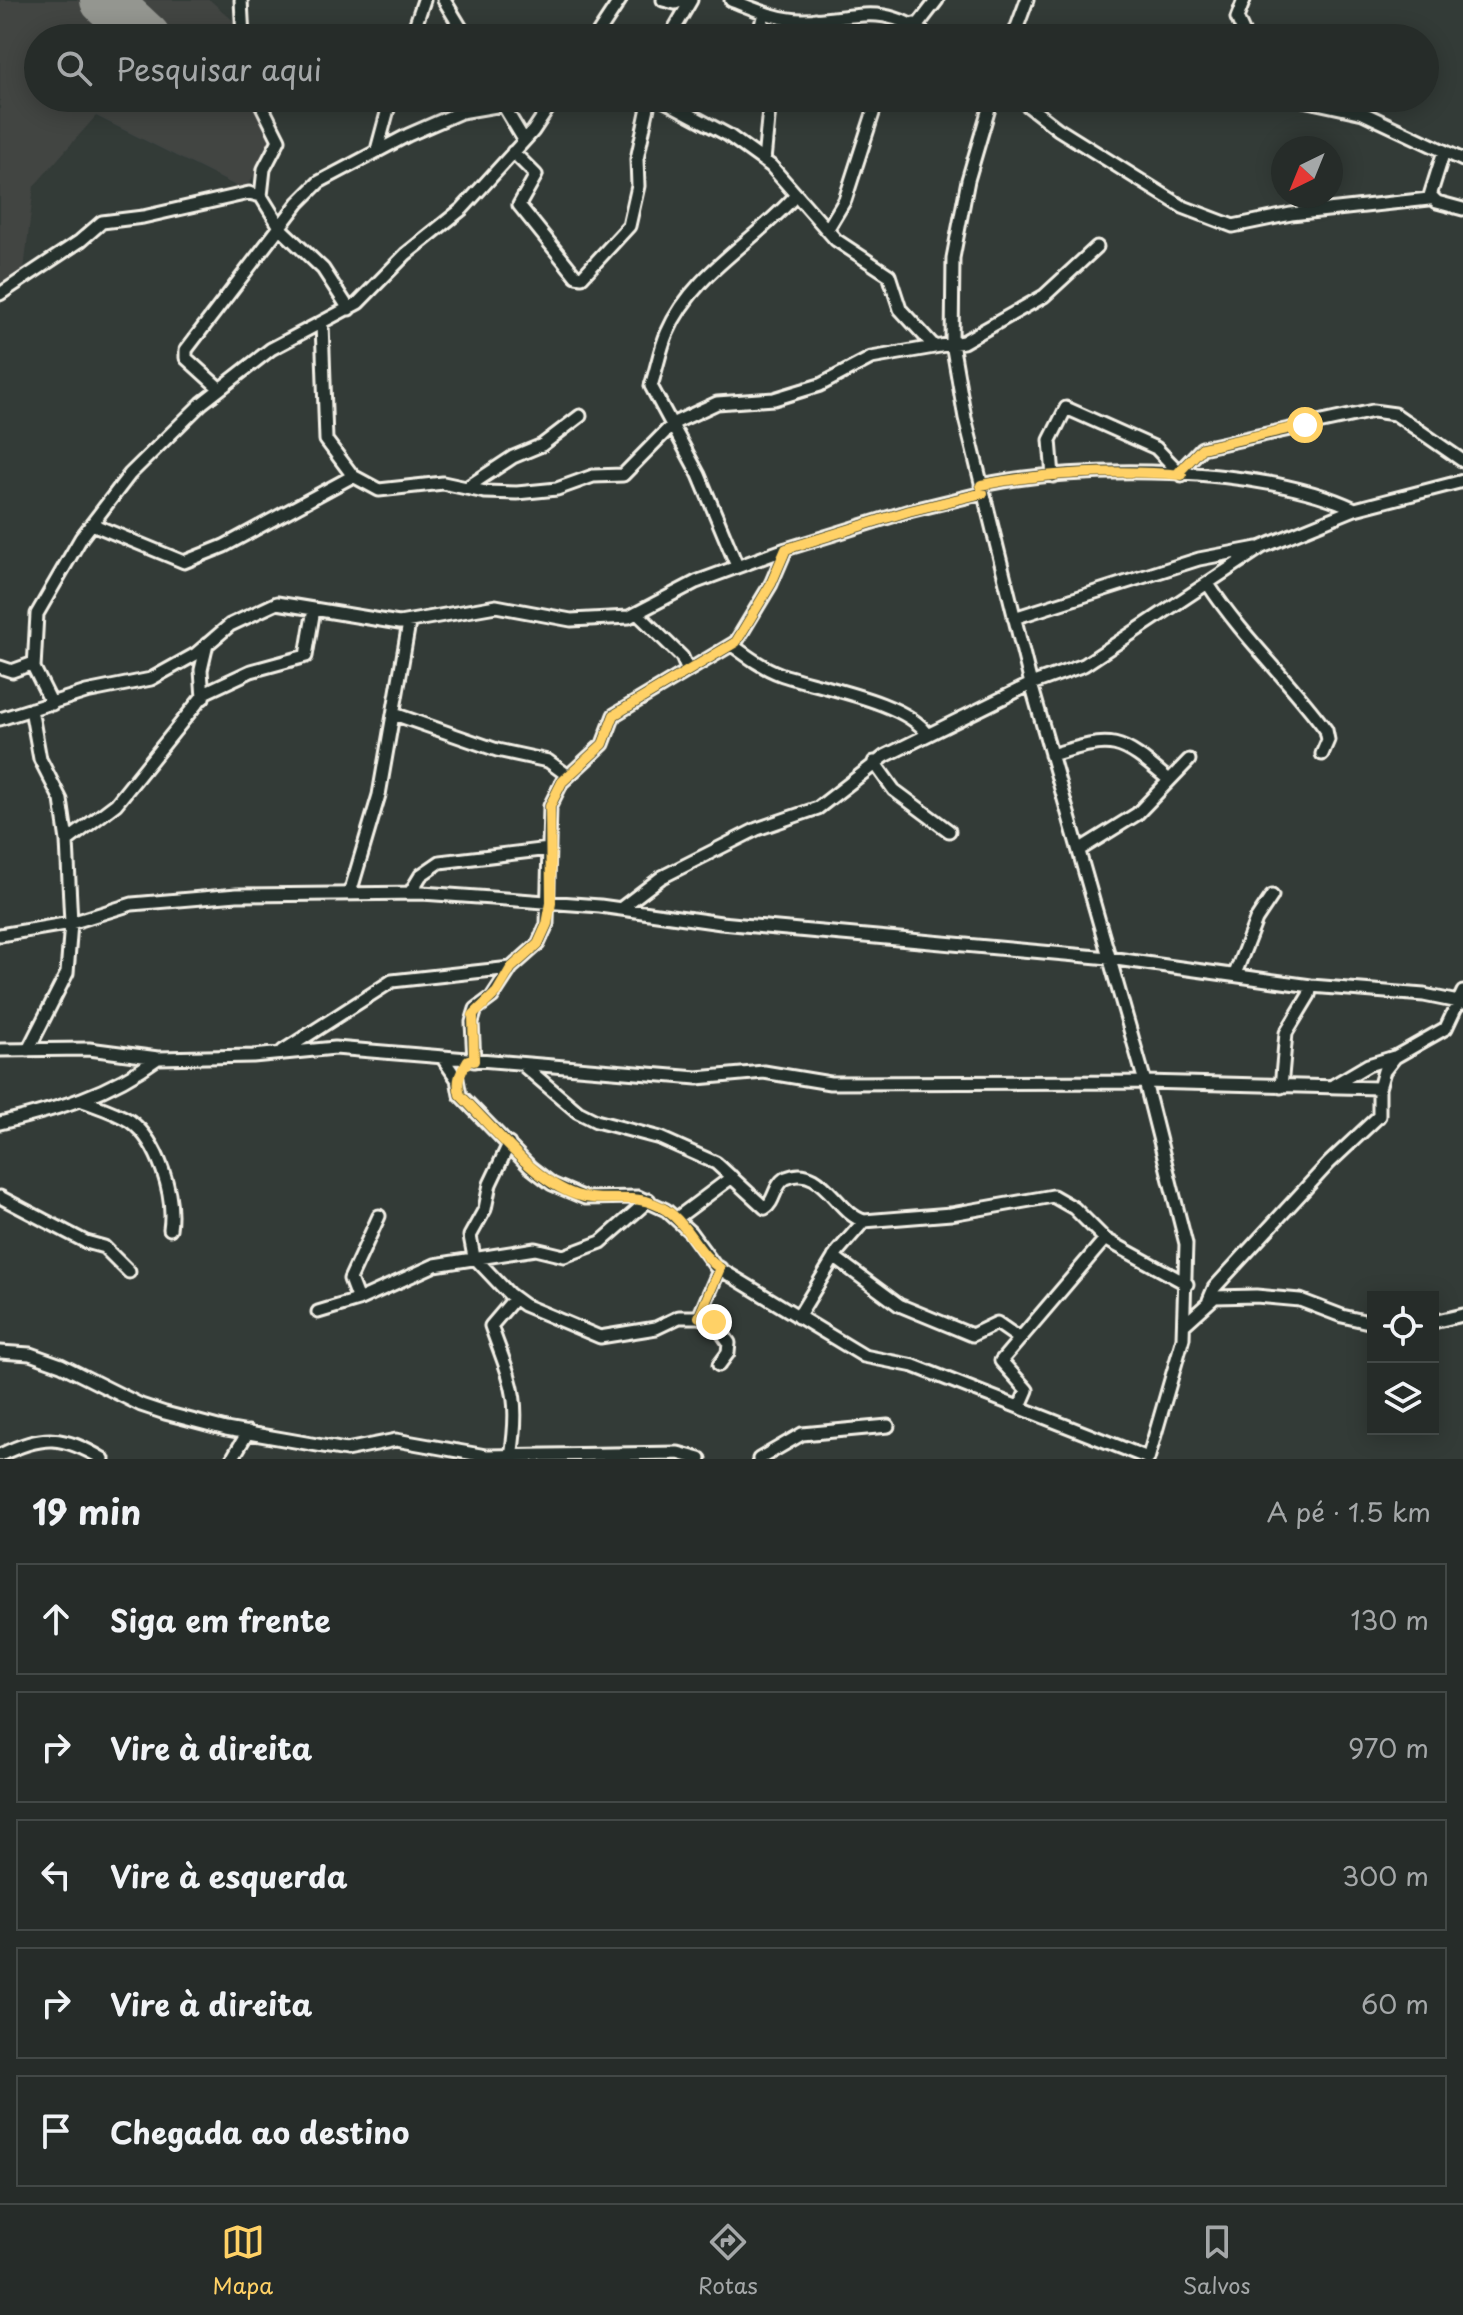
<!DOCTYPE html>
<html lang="pt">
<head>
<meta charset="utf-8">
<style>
  body { margin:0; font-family:"Playpen Sans",sans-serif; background:#2e3431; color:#f1f3f6 }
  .controls { position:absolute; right:24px; bottom:24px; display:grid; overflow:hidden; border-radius:0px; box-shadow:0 4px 20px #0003 }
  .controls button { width:72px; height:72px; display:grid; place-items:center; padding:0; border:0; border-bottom:2px solid #424846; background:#262c29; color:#f1f3f6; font:40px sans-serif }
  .compass { position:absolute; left:1271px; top:136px; width:72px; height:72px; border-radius:50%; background:#262c29; box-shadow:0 4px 20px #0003; rotate:223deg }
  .stop { position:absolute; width:24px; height:24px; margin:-18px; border:6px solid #ffd166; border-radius:50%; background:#fff }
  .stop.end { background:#ffd166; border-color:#fff; box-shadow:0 2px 8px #0008 }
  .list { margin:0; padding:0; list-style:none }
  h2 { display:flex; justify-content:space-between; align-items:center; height:104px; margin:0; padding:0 32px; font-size:34px }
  h2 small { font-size:26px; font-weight:400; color:#a4a7a8 }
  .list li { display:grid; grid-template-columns:52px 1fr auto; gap:24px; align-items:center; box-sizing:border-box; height:112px; margin:0 16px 16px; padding:0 16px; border:2px solid #424846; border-radius:0px }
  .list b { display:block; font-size:30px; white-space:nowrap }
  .list em { font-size:26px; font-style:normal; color:#a4a7a8 }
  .icon { flex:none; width:44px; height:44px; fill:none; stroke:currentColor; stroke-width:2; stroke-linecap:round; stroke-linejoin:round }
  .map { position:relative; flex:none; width:1463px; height:1459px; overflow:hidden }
  .search { position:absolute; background:#262c29; box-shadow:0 4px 20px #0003; left:24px; right:24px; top:24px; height:88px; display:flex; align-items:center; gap:20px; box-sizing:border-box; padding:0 28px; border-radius:44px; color:#a4a7a8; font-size:30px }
  .sheet { height:744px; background:#262c29 }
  nav { display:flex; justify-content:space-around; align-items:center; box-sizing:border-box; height:112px; border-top:2px solid #424846; background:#262c29; font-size:22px; color:#a4a7a8 }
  nav a { display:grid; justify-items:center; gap:4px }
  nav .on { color:#ffd166 }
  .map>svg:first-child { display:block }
  .built { fill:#424543 }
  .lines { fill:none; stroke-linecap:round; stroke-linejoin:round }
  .runway { stroke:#949690; stroke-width:50 }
  .minor-casing { stroke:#f4f1e8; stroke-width:17 }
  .minor { stroke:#26332d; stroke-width:11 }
  .route { stroke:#ffd166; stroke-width:10 }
</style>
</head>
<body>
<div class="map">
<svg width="1463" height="1459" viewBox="0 0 1463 1459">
  <rect width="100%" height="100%" fill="#333b37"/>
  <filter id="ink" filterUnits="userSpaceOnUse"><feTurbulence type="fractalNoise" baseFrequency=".0125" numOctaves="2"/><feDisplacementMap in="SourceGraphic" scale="16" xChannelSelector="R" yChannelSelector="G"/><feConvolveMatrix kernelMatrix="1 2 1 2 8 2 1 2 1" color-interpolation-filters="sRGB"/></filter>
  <g filter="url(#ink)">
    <path class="built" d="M0 0H210L238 25 240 38H38V98H255L277 142 244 190 96 116 34 186 24 270 0 288Z"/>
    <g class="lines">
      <path class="runway" d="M105 0 146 38"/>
      <g class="minor-casing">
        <path id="minor" d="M241 0 243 38
          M444 0 467 38
          M663 0 675 3 683 0
          M731 0C755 9 777 20 803 20 857 20 880 0 931 38
          M1244 0 1237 18 1246 38
          M917 26 937 0
          M411 38 424 0
          M595 38 620 0
          M669 38 691 0
          M758 38 764 13
          M812 38 815 19
          M901 38 914 24
          M1013 38 1027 0
          M258 98 279 140 264 169 261 196
          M659 98 728 135 771 166 836 240 889 275 900 309 934 346
          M992 98 968 180 953 258 952 343 965 418 1031 684 1145 1082 1186 1244 1183 1338 1148 1459
          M1018 98 1058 129 1183 207 1233 226 1291 214 1429 199 1444 151
          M1294 98 1363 113 1463 160
          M500 100 524 140
          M377 150 391 98
          M513 152 536 175 519 205 576 276 582 277 629 226 638 186 637 159 650 98
          M764 161 770 98
          M1432 197 1437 202 1463 209
          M827 230 845 200 878 98
          M0 294 80 241 102 222 143 217 249 193 261 196 282 230 323 269 349 309
          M322 323 326 440 353 476 379 490 443 483 485 492 517 493 557 489 593 476 623 475 674 423 717 403 774 399 820 385 871 358 963 342 1044 296 1097 247
          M219 388 186 358V350L298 203 319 182 408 135 461 112 502 105
          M1179 472 1202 448 1373 411 1395 414 1463 461
          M1053 476 1050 440 1066 408 1156 448 1182 475
          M981 485C1082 464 1262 465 1355 509
          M466 488 513 457 542 445 580 416
          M94 525 184 562 224 546 353 476
          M737 566 699 475 651 386C657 368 660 349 667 333 693 272 755 242 796 195
          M1208 584C1243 638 1288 678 1326 730L1328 740 1322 754
          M638 614 682 657 688 671
          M1014 618 1199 559 1257 548
          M732 645C747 656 763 668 780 674 816 687 907 701 927 734
          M0 667 12 671 34 663
          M203 698 201 670 207 644
          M52 704 34 668 37 614 81 538 130 474 202 403 271 349 358 303 406 254 462 209 533 131 555 98
          M394 714 497 750 548 761 567 775
          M0 719 86 692 151 679 196 654 230 625 277 603 399 623 496 606 571 620 629 617 696 582 786 549 909 511 983 493
          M1051 755C1115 736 1118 737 1169 780
          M874 762 894 790 949 831
          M67 841 116 804 206 692 251 671 306 656 314 609
          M1079 850 1137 814 1189 760
          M350 893 379 795 409 623
          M410 893 421 875 440 862 549 849
          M620 909 662 877 757 829 818 808 885 756 1031 684 1084 665 1262 547 1355 509 1463 481
          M0 935 71 923 132 904 237 895 422 893 600 906 721 923 1109 958 1311 986 1424 995 1463 1003
          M1235 974 1256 920 1272 896
          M0 1050 89 1049 158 1058C109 1094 58 1109 0 1123
          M28 1050 67 973 71 923 67 841 61 800 40 759 31 709
          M283 1051 392 981 511 968
          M442 1057 457 1079 460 1095 530 1167 552 1184 585 1198 638 1197 666 1210 690 1232 715 1266 864 1356 914 1366 1148 1458
          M158 1058 253 1056 335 1048 697 1078 764 1072 830 1083 1145 1082 1379 1088
          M474 1061 472 1022 476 1009 492 997 511 968 538 944 547 924 550 806 562 782 603 744 614 715 736 642 771 584 786 549
          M524 1066 578 1112 596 1121 660 1138 716 1163 765 1208C775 1202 774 1184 786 1178 822 1162 836 1213 864 1221L951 1214 1053 1196 1074 1208 1105 1239 1187 1284
          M1334 1085 1368 1065 1394 1057
          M1281 1087 1286 1033 1309 995 1311 986
          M83 1101C99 1107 116 1112 130 1121 159 1142 175 1196 170 1229
          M509 1144 490 1184 485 1209 470 1236 474 1257 509 1294 524 1305 600 1337 656 1328 679 1317H699L714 1322 729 1343 728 1353 719 1365
          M0 1197 86 1242 104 1247 129 1272
          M677 1218 732 1177
          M834 1257 899 1305 972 1335 997 1323 1020 1339
          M358 1300 350 1279 379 1216
          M1209 1300 1214 1288 1329 1163 1379 1116V1088L1384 1071 1395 1057 1446 1028 1463 992
          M318 1312 358 1300 435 1265 535 1249 564 1256 601 1242 649 1200
          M699 1317 720 1268
          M798 1317 838 1251 864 1221
          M1433 1322 1463 1315
          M1185 1324 1215 1297 1256 1296 1300 1300 1342 1316 1373 1323
          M0 1352 30 1354 61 1365 141 1405 165 1413 226 1429 346 1450 396 1440 486 1456 678 1453 700 1459
          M1020 1406 1027 1390 1001 1361 1105 1239
          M0 1455C44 1434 62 1435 103 1459
          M511 1457C521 1394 511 1383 491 1326L514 1299
          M232 1459 248 1432
          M759 1459 802 1434 888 1426"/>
      </g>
      <use href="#minor" class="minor"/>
    </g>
  </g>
  <g class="lines" filter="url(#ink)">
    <path class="route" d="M714 1322 699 1317 720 1268C697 1254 689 1225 666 1210 636 1190 607 1205 576 1195 535 1182 492 1126 460 1095 456 1080 460 1074 468 1060L474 1061 473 1015 497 992 511 968 538 944 547 924 551 903 550 806 562 782 603 744 614 715 736 642 771 584 786 549 909 511 983 493 981 485C1041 473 1122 469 1182 475L1179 472 1202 448 1305 425"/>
  </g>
</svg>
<div class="controls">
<button><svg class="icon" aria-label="locate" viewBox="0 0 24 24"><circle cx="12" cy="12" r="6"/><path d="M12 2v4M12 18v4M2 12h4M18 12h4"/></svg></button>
<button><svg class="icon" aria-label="layers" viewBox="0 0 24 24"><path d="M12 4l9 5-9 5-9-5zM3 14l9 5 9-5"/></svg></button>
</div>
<svg class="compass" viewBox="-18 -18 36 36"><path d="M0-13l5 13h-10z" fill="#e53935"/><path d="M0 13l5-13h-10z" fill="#a4a7a8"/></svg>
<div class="stop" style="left:1305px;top:425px"></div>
<div class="stop end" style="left:714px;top:1322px"></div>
<div class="search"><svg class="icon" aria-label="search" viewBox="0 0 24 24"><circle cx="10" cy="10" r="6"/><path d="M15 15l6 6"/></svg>Pesquisar aqui</div>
</div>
<section class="sheet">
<h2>19 min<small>A pé · 1.5 km</small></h2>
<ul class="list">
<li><svg class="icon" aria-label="ahead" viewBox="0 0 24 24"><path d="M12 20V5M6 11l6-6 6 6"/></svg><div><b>Siga em frente</b></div><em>130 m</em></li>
<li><svg class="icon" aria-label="right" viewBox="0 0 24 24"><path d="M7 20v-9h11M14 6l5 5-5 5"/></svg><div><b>Vire à direita</b></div><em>970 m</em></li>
<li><svg class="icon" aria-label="left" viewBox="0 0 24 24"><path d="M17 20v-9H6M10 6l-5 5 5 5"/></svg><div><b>Vire à esquerda</b></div><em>300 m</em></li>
<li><svg class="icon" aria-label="right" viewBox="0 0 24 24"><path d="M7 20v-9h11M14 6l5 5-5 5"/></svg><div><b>Vire à direita</b></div><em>60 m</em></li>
<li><svg class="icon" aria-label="arrive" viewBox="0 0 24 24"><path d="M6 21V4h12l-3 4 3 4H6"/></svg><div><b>Chegada ao destino</b></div></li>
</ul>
</section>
<nav>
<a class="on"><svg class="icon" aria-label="map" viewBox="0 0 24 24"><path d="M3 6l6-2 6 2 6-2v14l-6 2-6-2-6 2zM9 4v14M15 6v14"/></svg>Mapa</a>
<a><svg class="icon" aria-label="directions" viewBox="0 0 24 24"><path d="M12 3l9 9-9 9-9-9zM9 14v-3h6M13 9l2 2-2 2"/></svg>Rotas</a>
<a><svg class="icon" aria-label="saved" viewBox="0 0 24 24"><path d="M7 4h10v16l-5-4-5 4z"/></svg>Salvos</a>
</nav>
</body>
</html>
